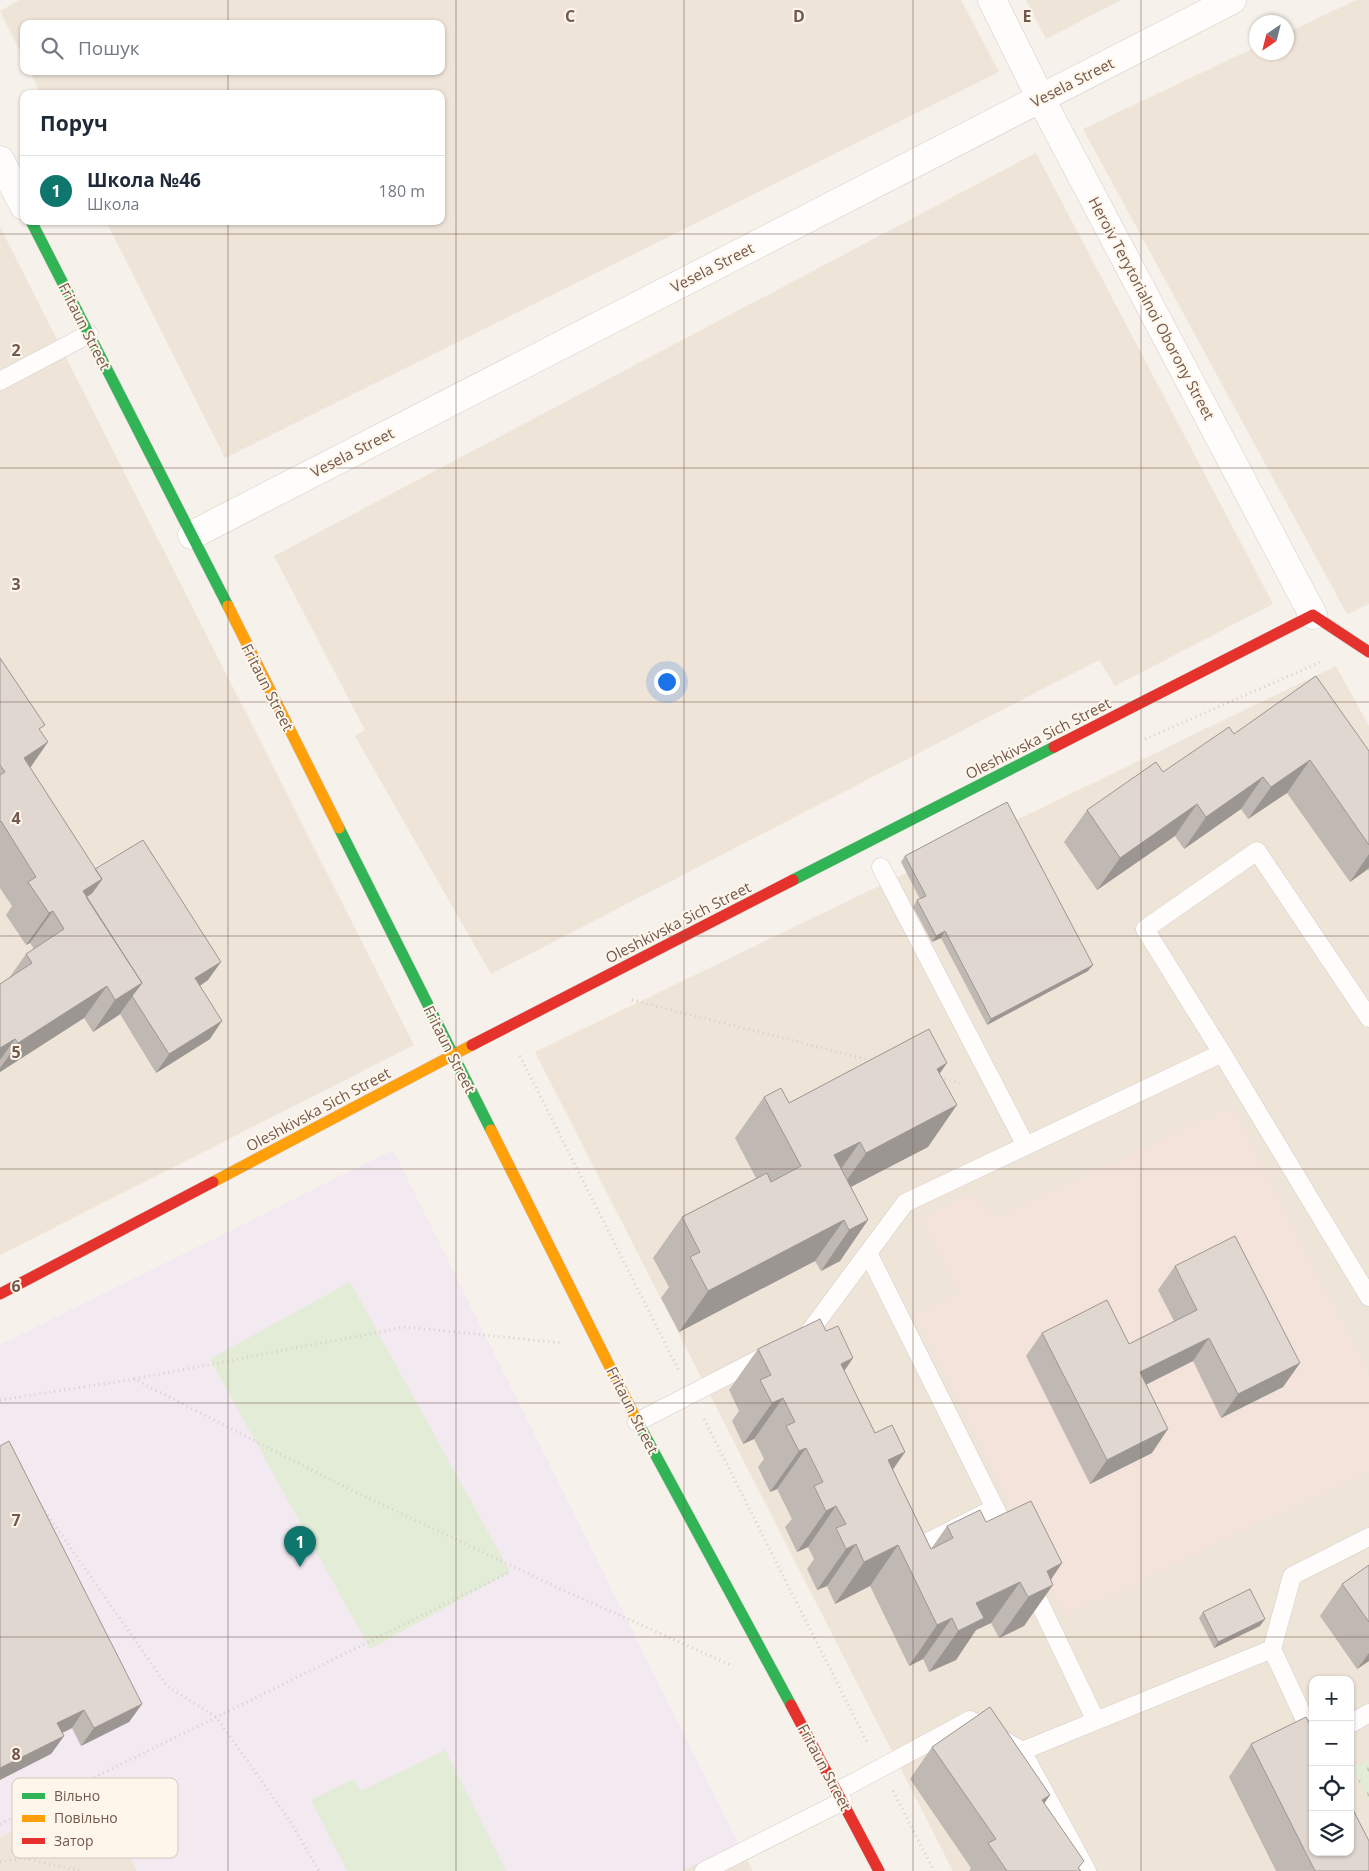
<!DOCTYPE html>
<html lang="uk">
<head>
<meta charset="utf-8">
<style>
  body { margin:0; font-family:"Open Sans",sans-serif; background:#f6f6f7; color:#1f2937 }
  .controls { position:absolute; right:15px; bottom:15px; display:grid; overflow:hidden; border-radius:10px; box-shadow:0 1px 4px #0004 }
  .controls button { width:45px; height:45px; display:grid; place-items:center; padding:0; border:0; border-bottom:1px solid #e0e1e3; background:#fff; color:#1f2937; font:25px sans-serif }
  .compass { position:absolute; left:1249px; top:15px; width:45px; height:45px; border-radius:50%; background:#fff; box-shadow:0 1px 4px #0004; rotate:215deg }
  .you { position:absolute; left:666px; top:681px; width:18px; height:18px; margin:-12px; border:4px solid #fff; border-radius:50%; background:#1a73e8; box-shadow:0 0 0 8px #1a73e833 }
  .badge { display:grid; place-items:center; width:32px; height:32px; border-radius:50%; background:#0f766e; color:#fff; font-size:16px; font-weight:700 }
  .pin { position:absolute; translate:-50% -41px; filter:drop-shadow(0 1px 2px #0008) }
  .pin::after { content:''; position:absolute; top:26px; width:18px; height:15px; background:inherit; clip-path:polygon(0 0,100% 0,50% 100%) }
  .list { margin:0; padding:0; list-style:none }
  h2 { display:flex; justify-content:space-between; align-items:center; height:65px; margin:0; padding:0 20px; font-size:21px }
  h2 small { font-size:16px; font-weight:400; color:#747a83 }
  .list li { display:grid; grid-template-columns:32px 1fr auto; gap:15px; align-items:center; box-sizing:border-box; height:70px; padding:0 20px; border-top:1px solid #e0e1e3 }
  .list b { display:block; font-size:19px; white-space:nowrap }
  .list p { margin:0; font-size:16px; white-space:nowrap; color:#747a83 }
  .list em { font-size:16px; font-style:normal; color:#747a83 }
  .icon { flex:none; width:28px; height:28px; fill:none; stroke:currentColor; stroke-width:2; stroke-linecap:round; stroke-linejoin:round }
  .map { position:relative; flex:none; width:1369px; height:1871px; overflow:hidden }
  .search { position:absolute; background:#fff; box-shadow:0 1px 4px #0004; left:20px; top:20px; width:425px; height:55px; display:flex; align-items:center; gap:12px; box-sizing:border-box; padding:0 18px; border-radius:10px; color:#747a83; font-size:19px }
  .panel { position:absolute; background:#fff; box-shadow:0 1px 4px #0004; left:20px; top:90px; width:425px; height:135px; border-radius:10px }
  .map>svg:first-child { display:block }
  .residential { fill:#efe4d8; fill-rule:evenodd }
  .commercial { fill:#f3e3db }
  .education { fill:#f2e9f1 }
  .grass { fill:url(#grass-tufts) }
  .pitch { fill:#e3ecd6 }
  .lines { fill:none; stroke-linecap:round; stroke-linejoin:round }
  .lane-casing { stroke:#d4cec7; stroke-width:19 }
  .street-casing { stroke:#d4cec7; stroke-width:29 }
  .fast-casing { stroke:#d5cdc6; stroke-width:12 }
  .slow-casing { stroke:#d5cdc6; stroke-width:12 }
  .jam-casing { stroke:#d5cdc6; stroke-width:12 }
  .path { stroke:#d7d0cb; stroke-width:3; stroke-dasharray:1 4; stroke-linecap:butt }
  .lane { stroke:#fefdfc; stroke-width:18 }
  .street { stroke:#fefdfc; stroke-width:28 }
  .fast { stroke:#30b455; stroke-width:11 }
  .slow { stroke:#ff9f0a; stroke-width:11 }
  .jam { stroke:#e5322d; stroke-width:11 }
  .wall { fill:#c0b9b3 }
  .shaded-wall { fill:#9c9692 }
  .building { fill:#dfd7d0; stroke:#9c9692 }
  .grid { fill:none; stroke:#72594c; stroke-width:1; stroke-opacity:0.55 }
  .labels { text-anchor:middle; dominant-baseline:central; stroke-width:4; stroke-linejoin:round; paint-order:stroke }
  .street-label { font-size:15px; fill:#72594c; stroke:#fef6eb }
  .key { fill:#fef6eb; stroke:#d4c7bb; stroke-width:1 }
  .key-label { font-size:14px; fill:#72594c }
  .grid-label { font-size:16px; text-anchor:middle; font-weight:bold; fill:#72594c; stroke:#fef6eb; stroke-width:4; stroke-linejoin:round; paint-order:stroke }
</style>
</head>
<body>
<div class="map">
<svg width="1369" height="1871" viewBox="0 0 1369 1871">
  <defs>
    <pattern id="grass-tufts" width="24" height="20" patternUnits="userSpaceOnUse" patternTransform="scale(1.25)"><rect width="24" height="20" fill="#e3ecd6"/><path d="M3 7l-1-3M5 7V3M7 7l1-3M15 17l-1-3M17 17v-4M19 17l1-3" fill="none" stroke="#bcc2b0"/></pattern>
  </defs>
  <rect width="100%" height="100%" fill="#f6f1ea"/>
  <path class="residential" d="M20 0H961L999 72 225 458 106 221H441V94H41L30 71H441V24H24V59L0 11Z
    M1026 0H1121L1046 39Z
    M1356 0H1369V604L1347 614 1083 129 1256 47V52H1286L1287 33Z
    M1036 153 1273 604 1115 686 1099 660 491 974 355 736 365 730 274 556Z
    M0 227 414 1045 0 1255Z
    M1336 666 1369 726V1871H953L535 1052ZM1313 1680H1350V1852H1313Z
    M96 1790 137 1871H0V1837Z
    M738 1843 753 1871H682Z"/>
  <path class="commercial" d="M1232 1107 1369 1374V1471L1065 1616 915 1314 958 1294 921 1218 973 1192 995 1218Z"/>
  <path class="education" d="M393 1150 738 1843 682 1871H137L96 1790 0 1837V1345Z"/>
  <path class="grass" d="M1369 1760V1802L1352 1768Z"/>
  <path class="pitch" d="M350 1282 510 1572 370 1649 210 1359Z
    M445 1750 506 1871H347L311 1800 354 1779 361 1791Z"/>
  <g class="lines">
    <g class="lane-casing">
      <path id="lane" d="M0 381 89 334
        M881 867 1026 1146
        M1222 1053 1369 1297
        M868 1253 995 1508
        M804 1337 807 1335 905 1203 1222 1053 1145 929 1257 851 1369 1018
        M637 1422 767 1355
        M910 1541 914 1549 995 1508 1008 1537
        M1030 1583 1096 1721
        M1272 1649 1313 1737
        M1350 1724 1369 1713
        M1022 1751 1087 1871
        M838 1791 970 1720 1022 1751 1272 1649 1292 1576 1369 1537
        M704 1871 843 1801"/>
    </g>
    <g class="street-casing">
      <path id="street" d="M992 0 1041 99 1313 615
        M0 160 24 206
        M192 535 1232 0"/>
    </g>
    <g class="fast-casing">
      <path id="fast" d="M31 221 228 606
        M339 828 491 1130
        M793 880 1054 747
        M635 1417 791 1705"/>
    </g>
    <g class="slow-casing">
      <path id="slow" d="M228 606 339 828
        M491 1130 635 1417
        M213 1182 472 1045"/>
    </g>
    <g class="jam-casing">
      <path id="jam" d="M1054 747 1313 615 1369 652
        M472 1045 793 880
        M0 1294 213 1182
        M791 1705 879 1871"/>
    </g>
    <path class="path" d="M1145 739 1323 661
      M632 1000 874 1061
      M520 1056 679 1371
      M940 1078 963 1084
      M134 1379 405 1327 562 1343
      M0 1400 134 1379 339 1484 565 1591 731 1665
      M704 1419 868 1744
      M42 1507 167 1686 216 1717 290 1821 319 1871
      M893 1791 934 1871
      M0 1824 510 1572
      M0 1862 23 1858 81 1871"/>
    <use href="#lane" class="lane"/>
    <use href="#street" class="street"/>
    <use href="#fast" class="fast"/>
    <use href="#slow" class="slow"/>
    <use href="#jam" class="jam"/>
  </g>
  <path class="wall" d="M0 658 40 731 30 768 95 869 208 980 200 986 210 1039 156 1073 120 1014 93 1032 84 1018 0 1072V984L9 978 26 954 34 949 30 943 26 945 6 915 12 906 0 888Z
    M1234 734 1369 751V871L1368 869 1350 882 1287 793 1248 819 1241 809 1184 849 1175 836 1097 890 1064 842 1087 810 1163 772Z
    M905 856 1088 971 987 1025 941 938 932 942 913 907 917 900 920 899 901 862Z
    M940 1074 928 1147 851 1187 868 1220 840 1261 821 1271 815 1261 679 1332 661 1298 669 1287 653 1258 682 1217 756 1178 735 1138 764 1097 789 1103Z
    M1175 1266 1300 1363 1283 1387 1221 1418 1193 1361 1146 1385 1152 1453 1090 1484 1026 1356 1042 1333 1129 1344 1174 1321 1158 1290Z
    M826 1331 853 1358 844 1371 875 1433 905 1452 893 1470 931 1549 947 1526 986 1522 1062 1563 1051 1580 1024 1626 999 1638 991 1623 976 1630 956 1660 929 1672 923 1659 909 1666 870 1586 835 1604 827 1586 817 1590 807 1569 814 1559 808 1547 797 1552 785 1527 792 1519 777 1489 770 1492 758 1467 764 1459 754 1439 743 1444 732 1421 739 1411 729 1390 758 1349Z
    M0 1446 142 1704 129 1722 81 1746 72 1728 62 1733 64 1736 51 1754Z
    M1369 1565V1661L1357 1669 1320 1616 1342 1584Z
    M1203 1612 1260 1626 1214 1648 1199 1618Z
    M1251 1744 1369 1871H1276L1229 1777Z
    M932 1747 1050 1795 1044 1804 1081 1871H969L971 1868 910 1779Z"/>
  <path class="shaded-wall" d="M48 742 26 774 24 758Z
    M1310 760 1287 793 1248 819 1271 787Z
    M1263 777 1241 809 1184 849 1206 817Z
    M1197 804 1175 836 1097 890 1120 858Z
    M1369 854V867L1368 869 1350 882Z
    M102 879 79 911 83 891Z
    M53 911 30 943 26 945 49 913Z
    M945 931 941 938 932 942 936 936Z
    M221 962 208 980 183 997 195 978Z
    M1093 965 1088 971 987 1025 991 1019Z
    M142 983 119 1015 93 1032 115 1000Z
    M107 986 84 1018 0 1072V1068L18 1043Z
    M222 1021 210 1039 156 1073 169 1054Z
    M15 1039 0 1060V1048Z
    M947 1063 919 1104 937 1069Z
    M957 1105 928 1147 837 1194 866 1153Z
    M860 1142 831 1183 834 1155Z
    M844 1220 815 1261 679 1332 708 1291Z
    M868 1220 840 1261 821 1271 849 1230Z
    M1209 1338 1193 1361 1123 1396 1140 1372Z
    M853 1358 825 1399 841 1364Z
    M1300 1363 1283 1387 1221 1418 1238 1394Z
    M783 1398 754 1439 743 1444 772 1403Z
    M1168 1429 1152 1453 1090 1484 1107 1460Z
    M806 1448 777 1489 770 1492 799 1451Z
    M905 1452 876 1493 888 1460Z
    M836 1506 808 1547 797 1552 826 1511Z
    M856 1544 827 1586 817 1590 846 1549Z
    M898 1545 870 1586 835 1604 864 1562Z
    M1062 1563 1044 1589 1053 1585 1024 1626 999 1638 1047 1571Z
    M1020 1582 991 1623 976 1630 956 1660 929 1672 958 1631 976 1603Z
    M952 1618 923 1659 909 1666 937 1625Z
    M1265 1619 1260 1626 1214 1648 1218 1642Z
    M1369 1653V1661L1357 1669Z
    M142 1704 129 1722 81 1746 94 1728Z
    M84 1710 72 1728 44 1742 57 1723Z
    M64 1736 51 1754 0 1780V1768Z
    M1050 1795 1028 1827 1042 1800Z"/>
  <path class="building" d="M0 658 45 725 39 729 48 742 24 758 102 879 83 891 142 983 115 1000 107 986 18 1043 15 1039 0 1048V984L32 963 26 954 64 929 53 911 49 913 28 882 36 877 1 821 0 822V775L5 772 0 765Z
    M1316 676 1369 751V845L1310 760 1271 787 1263 777 1206 817 1197 804 1120 858 1087 810 1156 762 1163 772 1229 727 1234 734Z
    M1007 802 1093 965 991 1019 945 931 936 936 917 900 926 896 905 856Z
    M143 840 221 962 195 978 222 1021 169 1054 132 996 142 983 86 897 92 893 102 879 95 869Z
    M929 1029 947 1063 937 1069 957 1105 866 1153 860 1142 834 1155 868 1220 849 1230 844 1220 708 1291 690 1257 700 1252 682 1217 767 1173 771 1182 801 1166 764 1097 781 1088 789 1103Z
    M1235 1236 1300 1363 1238 1394 1209 1338 1140 1372 1168 1429 1107 1460 1042 1333 1107 1300 1129 1344 1197 1310 1175 1266Z
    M820 1319 826 1331 838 1326 853 1358 841 1364 875 1433 892 1425 905 1452 888 1460 931 1549 953 1538 947 1526 980 1510 986 1522 1031 1501 1062 1563 1047 1571 1053 1585 1028 1597 1020 1582 976 1603 984 1618 958 1631 952 1618 937 1625 898 1545 864 1562 856 1544 846 1549 836 1528 846 1524 836 1506 826 1511 814 1486 823 1482 806 1448 799 1451 786 1426 795 1422 783 1398 772 1403 760 1380 771 1375 758 1349Z
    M9 1441 142 1704 94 1728 84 1710 57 1723 64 1736 0 1768V1446Z
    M1369 1565V1622L1342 1584Z
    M1250 1589 1265 1619 1218 1642 1203 1612Z
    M990 1707 1050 1795 1042 1800 1084 1861 1078 1868 1081 1871H1007L988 1843 996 1839 932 1747Z
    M1306 1717 1313 1730V1852H1350V1804L1369 1841V1871H1315L1251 1744Z"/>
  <path class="grid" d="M228 0V24M456 0V1871M684 0V1871M913 0V1871M1141 0V1871M228 71V94M228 221V1871M0 234H1369M0 468H1369M0 702H1369M0 936H1369M0 1169H1369M0 1403H1369M0 1637H1369"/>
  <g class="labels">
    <g class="street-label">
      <text transform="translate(1072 82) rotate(-27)">Vesela Street</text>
      <text transform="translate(712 267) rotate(-27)">Vesela Street</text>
      <text transform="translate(1152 308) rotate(62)">Heroiv Terytorialnoi Oborony Street</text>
      <text transform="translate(85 326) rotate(63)">Fritaun Street</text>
      <text transform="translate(352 452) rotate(-27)">Vesela Street</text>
      <text transform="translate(268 687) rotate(63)">Fritaun Street</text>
      <text transform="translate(1038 738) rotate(-27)">Oleshkivska Sich Street</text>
      <text transform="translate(678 922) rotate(-27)">Oleshkivska Sich Street</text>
      <text transform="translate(450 1049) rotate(63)">Fritaun Street</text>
      <text transform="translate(318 1109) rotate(-28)">Oleshkivska Sich Street</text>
      <text transform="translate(633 1410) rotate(63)">Fritaun Street</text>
      <text transform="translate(825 1767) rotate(62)">Fritaun Street</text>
    </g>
  </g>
  <rect x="12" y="1778" width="166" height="80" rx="8" class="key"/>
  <rect x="22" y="1793" width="23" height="6" fill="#30b455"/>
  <rect x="22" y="1815" width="23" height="7" fill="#ff9f0a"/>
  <rect x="22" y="1838" width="23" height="6" fill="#e5322d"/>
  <g class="key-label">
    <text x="54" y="1801">Вільно</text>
    <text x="54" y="1823">Повільно</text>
    <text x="54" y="1846">Затор</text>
  </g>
  <g class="grid-label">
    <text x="570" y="22">C</text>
    <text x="799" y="22">D</text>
    <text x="1027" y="22">E</text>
    <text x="16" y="356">2</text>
    <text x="16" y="590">3</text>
    <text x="16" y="824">4</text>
    <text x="16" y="1058">5</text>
    <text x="16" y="1292">6</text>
    <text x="16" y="1526">7</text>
    <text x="16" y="1760">8</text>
  </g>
</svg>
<div class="controls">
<button>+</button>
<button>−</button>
<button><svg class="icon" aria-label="locate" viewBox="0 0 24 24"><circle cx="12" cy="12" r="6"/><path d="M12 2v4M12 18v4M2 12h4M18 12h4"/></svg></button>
<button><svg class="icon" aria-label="layers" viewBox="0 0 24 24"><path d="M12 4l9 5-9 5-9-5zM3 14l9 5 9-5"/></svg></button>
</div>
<svg class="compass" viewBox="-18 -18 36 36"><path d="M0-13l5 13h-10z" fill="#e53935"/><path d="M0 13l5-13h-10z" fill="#747a83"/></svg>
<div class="you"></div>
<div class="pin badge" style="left:300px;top:1567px">1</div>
<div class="search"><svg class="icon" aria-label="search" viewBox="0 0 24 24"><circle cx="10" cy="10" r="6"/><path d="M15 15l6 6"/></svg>Пошук</div>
<section class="panel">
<h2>Поруч<small></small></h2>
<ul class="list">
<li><span class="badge">1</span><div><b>Школа №46</b><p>Школа</p></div><em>180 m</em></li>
</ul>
</section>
</div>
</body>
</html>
